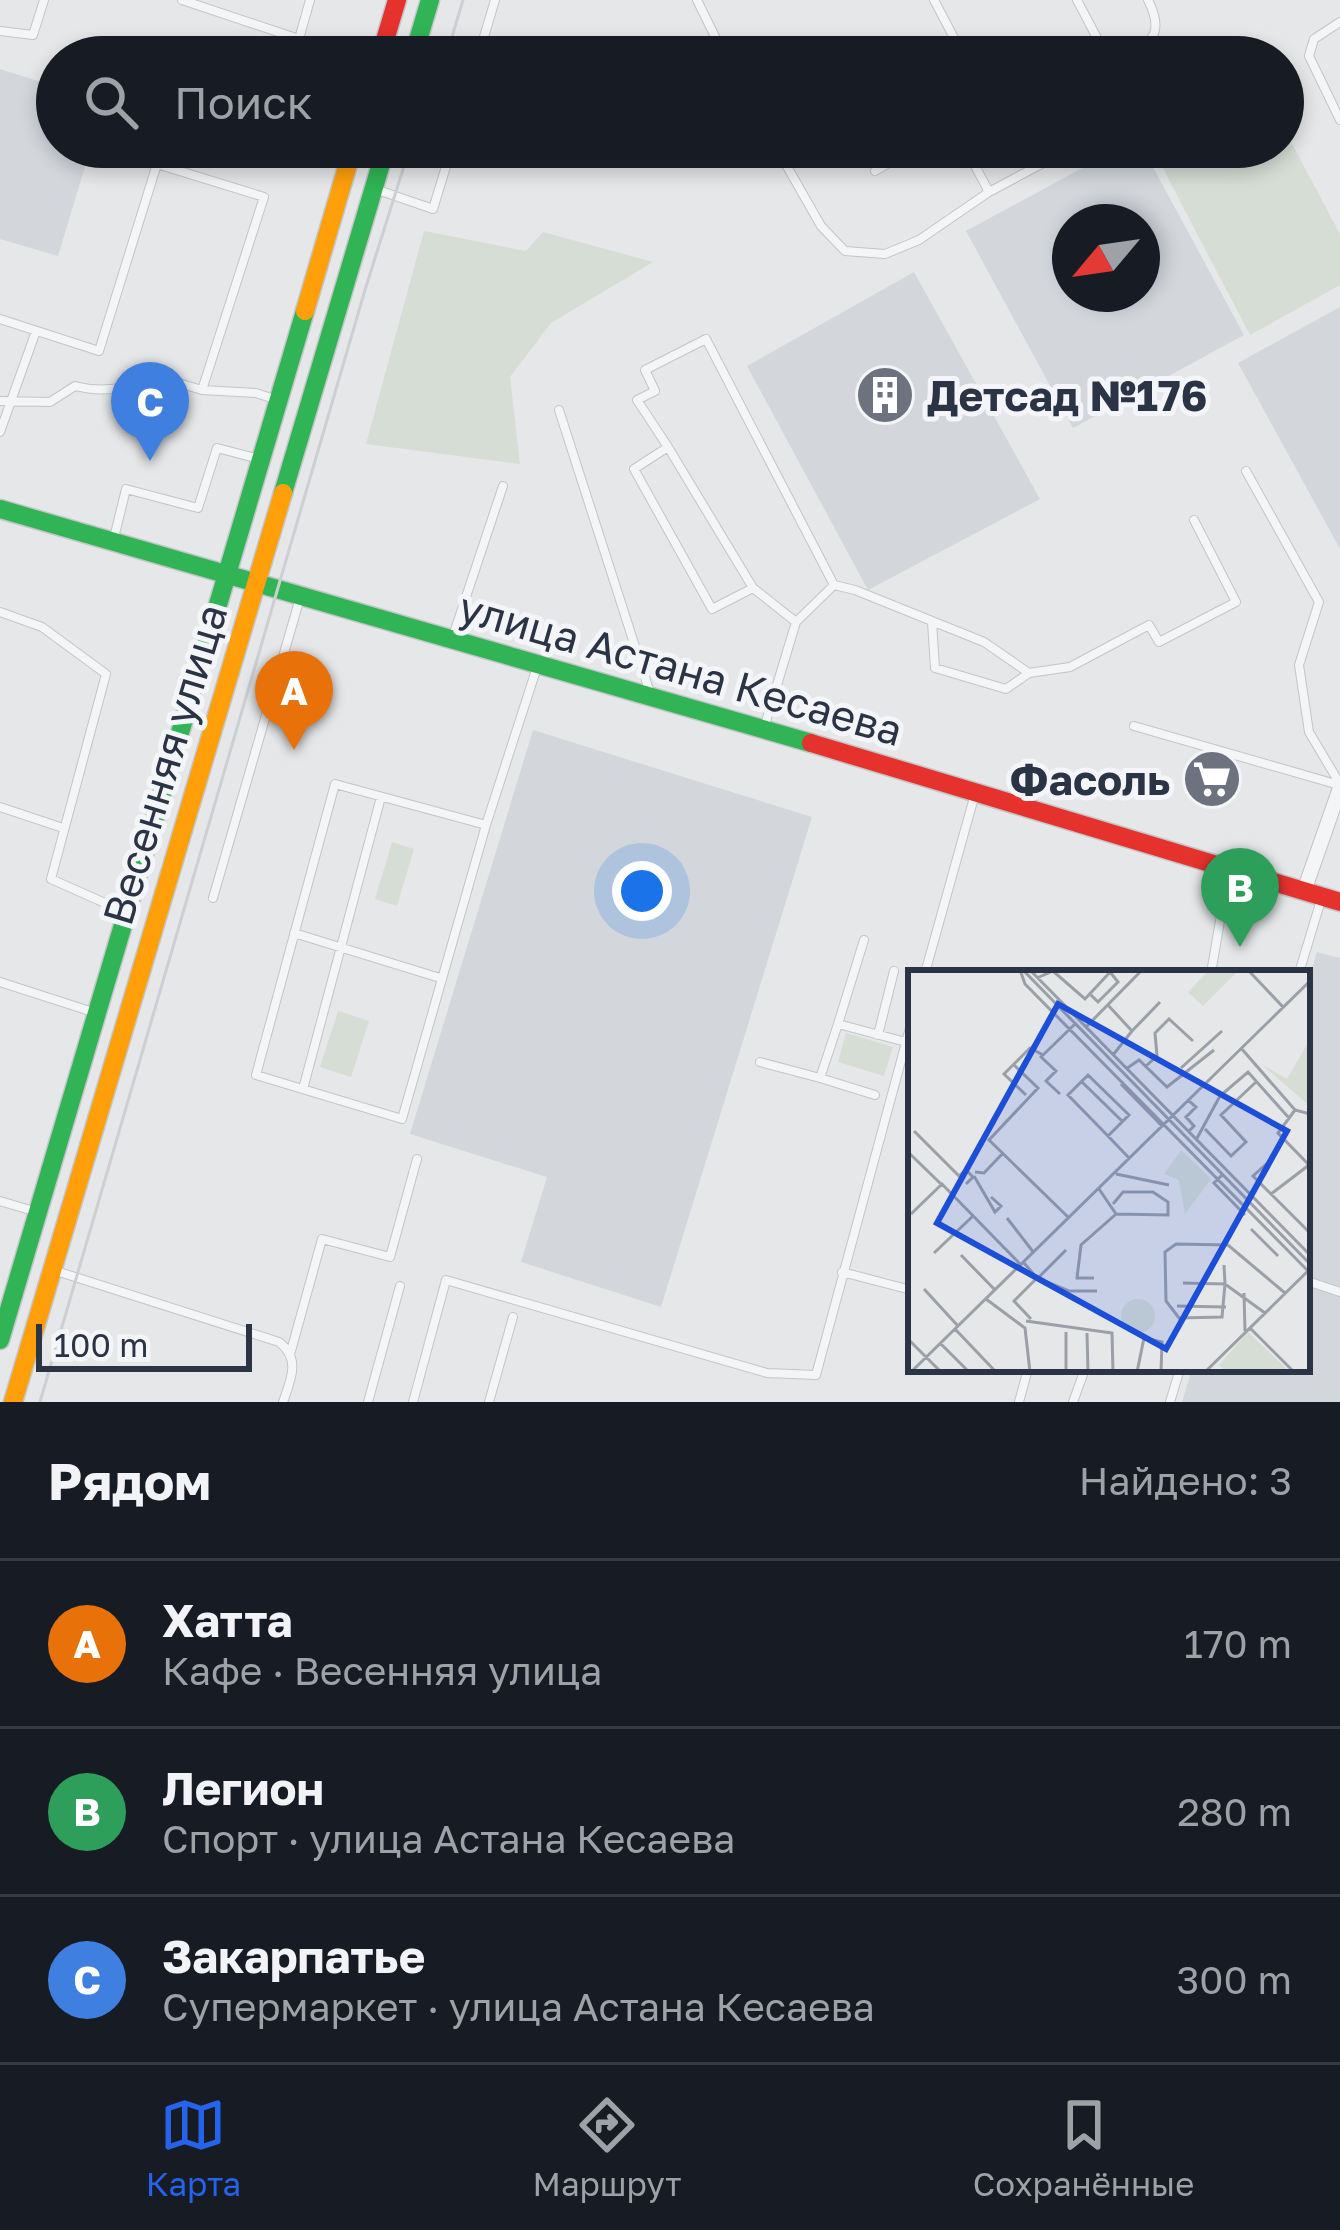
<!DOCTYPE html>
<html lang="ru">
<head>
<meta charset="utf-8">
<style>
  body { margin:0; font-family:"Golos Text",sans-serif; background:#242831; color:#f1f3f6 }
  .compass { position:absolute; left:1052px; top:204px; width:108px; height:108px; border-radius:50%; background:#171b24; box-shadow:0 6px 18px #0003; rotate:241deg }
  .scale { position:absolute; left:36px; bottom:30px; width:216px; box-sizing:border-box; padding-left:12px; border:6px solid #2b3444; border-top:0; font-size:33px; line-height:42px; white-space:nowrap; color:#2b3444; -webkit-text-stroke:9px #f3f5f9; paint-order:stroke }
  .you { position:absolute; left:642px; top:891px; width:42px; height:42px; margin:-30px; border:9px solid #fff; border-radius:50%; background:#1a73e8; box-shadow:0 0 0 18px #1a73e833 }
  .badge { display:grid; place-items:center; width:78px; height:78px; border-radius:50%; background:#2563eb; color:#fff; font-size:39px; font-weight:700 }
  .pin { position:absolute; translate:-50% -99px; filter:drop-shadow(0 3px 6px #0008) }
  .pin::after { content:''; position:absolute; top:63px; width:42px; height:36px; background:inherit; clip-path:polygon(0 0,100% 0,50% 100%) }
  .list { margin:0; padding:0; list-style:none }
  h2 { display:flex; justify-content:space-between; align-items:center; height:156px; margin:0; padding:0 48px; font-size:51px }
  h2 small { font-size:39px; font-weight:400; color:#9ea1a6 }
  .list li { display:grid; grid-template-columns:78px 1fr auto; gap:36px; align-items:center; box-sizing:border-box; height:168px; padding:0 48px; border-top:3px solid #363941 }
  .list b { display:block; font-size:45px; white-space:nowrap }
  .list p { margin:0; font-size:39px; white-space:nowrap; color:#9ea1a6 }
  .list em { font-size:39px; font-style:normal; color:#9ea1a6 }
  .icon { flex:none; width:66px; height:66px; fill:none; stroke:currentColor; stroke-width:2; stroke-linecap:round; stroke-linejoin:round }
  .map { position:relative; flex:none; width:1340px; height:1402px; overflow:hidden }
  .search { position:absolute; background:#171b24; box-shadow:0 6px 18px #0003; left:36px; right:36px; top:36px; height:132px; display:flex; align-items:center; gap:30px; box-sizing:border-box; padding:0 42px; border-radius:66px; color:#9ea1a6; font-size:45px }
  .sheet { height:660px; background:#171b24 }
  nav { display:flex; justify-content:space-around; align-items:center; box-sizing:border-box; height:168px; border-top:3px solid #363941; background:#171b24; font-size:33px; color:#9ea1a6 }
  nav a { display:grid; justify-items:center; gap:6px }
  nav .on { color:#2563eb }
  .map>svg:first-child { display:block }
  .built { fill:#d3d7dc; fill-rule:evenodd }
  .green { fill:#d6ddd5 }
  .lines { fill:none; stroke-linecap:round; stroke-linejoin:round }
  .lane-casing { stroke:#c3c5c7; stroke-width:10 }
  .street-casing { stroke:#c3c5c7; stroke-width:16 }
  .fast-casing { stroke:#c3c5c7; stroke-width:21 }
  .slow-casing { stroke:#c3c5c7; stroke-width:21 }
  .jam-casing { stroke:#c3c5c7; stroke-width:21 }
  .lane { stroke:#f4f5f7; stroke-width:8 }
  .street { stroke:#f4f5f7; stroke-width:14 }
  .fast { stroke:#30b455; stroke-width:18 }
  .slow { stroke:#ff9f0a; stroke-width:18 }
  .jam { stroke:#e5322d; stroke-width:18 }
  .tram { stroke:#cdcfd2; stroke-width:3 }
  .labels { text-anchor:middle; dominant-baseline:central; stroke-width:10; stroke-linejoin:round; paint-order:stroke }
  .poi-label { font-size:42px; font-weight:bold; fill:#2b3444; stroke:#f3f5f9; text-anchor:start }
  .street-label { font-size:42px; fill:#2b3444; stroke:#f3f5f9 }
  .inset-road { fill:none; stroke:#9b9fa7; stroke-width:3 }
  .view { fill:#1d4ed8; fill-opacity:0.15; stroke:#1d4ed8; stroke-width:6 }
  .inset-edge { fill:none; stroke:#2b3444; stroke-width:6 }
</style>
</head>
<body>
<div class="map">
<svg width="1340" height="1402" viewBox="0 0 1340 1402">
  <rect width="100%" height="100%" fill="#e5e7e9"/>
  <path class="built" d="M0 69 57 87V147H91L58 256 0 239Z
    M1121 147H1142L1244 335 1073 428 966 231ZM1070 222H1142V294H1070Z
    M914 272 1040 499 868 590 747 366Z
    M1340 307V549L1238 363Z
    M533 730 812 817 661 1307 521 1262 547 1177 410 1134Z
    M1317 952 1340 958V1402H1182L1192 1369H1307V985Z"/>
  <path class="green" d="M1283 127 1340 234V285L1250 335 1155 153 1166 147H1283Z
    M424 231 526 251 543 232 653 262 551 323 510 377 520 464 366 444Z
    M392 842 414 849 397 906 375 899Z
    M338 1011 369 1021 351 1077 320 1067Z
    M846 1033 893 1047 884 1076 838 1062Z"/>
  <g class="lines">
    <g class="lane-casing">
      <path id="lane" d="M182 0 299 39 310 0
        M697 0 725 57
        M934 0 964 57
        M1077 0 1107 57
        M1340 22 1314 39 1309 56 1340 120
        M0 31 33 35 44 0
        M478 57 495 0
        M1111 57C1146 48 1168 39 1148 0
        M776 147 821 226 845 251 885 254 919 240 989 192 1073 147
        M965 147 989 192
        M875 171 916 147
        M375 189 433 209 452 147
        M0 319 99 351 157 164 264 197 202 390
        M0 401 50 402 75 386C102 393 127 390 151 375L202 390 256 393 274 399
        M559 410 650 693
        M0 432 36 331
        M668 447 753 588
        M1246 471 1319 602 1299 665 1309 732 1340 784
        M113 542 126 489 198 508 217 448 259 459
        M0 612 42 627 106 674 51 879 125 912
        M796 622 753 588 712 609 634 469 668 447 637 400 655 391 645 370 706 339 834 585
        M932 622 935 668 1006 689 1029 673
        M453 636 503 486
        M1134 726 1339 785
        M764 728 796 622 834 585 855 590 984 642 1029 673 1070 667 1149 625 1159 642 1236 602 1194 520
        M0 807 63 828
        M486 825 402 1119 256 1075 335 784 486 825 538 664
        M213 898 300 598
        M294 933 440 978
        M925 973 975 794
        M1211 973 1229 869
        M1299 973 1321 900
        M0 982 96 1013
        M838 1024 864 940
        M878 1035 894 971
        M760 1062 820 1078
        M303 1089 381 797
        M875 1095 820 1078 838 1024 906 1042
        M0 1201 37 1212
        M53 1270 279 1342C301 1359 291 1379 283 1402
        M842 1272 911 1290
        M1307 1281 1340 1292
        M291 1351 322 1239 390 1257 417 1159
        M368 1402 400 1286
        M413 1402 446 1280 767 1373 816 1375 911 1024
        M489 1402 513 1317
        M1019 1402 1028 1369
        M1073 1402 1085 1369
        M1170 1402 1180 1369"/>
    </g>
    <g class="street-casing">
      <path id="street" d="M1304 891 1340 788"/>
    </g>
    <g class="fast-casing">
      <path id="fast" d="M413 57 430 0
        M283 493 386 147
        M0 509 811 743
        M0 1340 305 311"/>
    </g>
    <g class="slow-casing">
      <path id="slow" d="M305 311 353 147
        M13 1402 283 493"/>
    </g>
    <g class="jam-casing">
      <path id="jam" d="M380 57 397 0
        M811 743 1340 902"/>
    </g>
    <use href="#lane" class="lane"/>
    <use href="#street" class="street"/>
    <use href="#fast" class="fast"/>
    <use href="#slow" class="slow"/>
    <use href="#jam" class="jam"/>
    <path class="tram" d="M446 57 463 0
      M40 1402 365 290 410 147"/>
  </g>
  <defs>
    <g id="building-disc" transform="scale(3)"><circle r="9.5" fill="#6c737e" stroke="#f3f5f9"/><path d="M-4-6H4V6H1V3H-1V6H-4ZM-2.5-4.3h1.7v1.8h-1.7ZM.8-4.3h1.7v1.8H.8ZM-2.5-1h1.7V.8h-1.7ZM.8-1h1.7V.8H.8Z" fill="#fff"/></g>
    <g id="supermarket-disc" transform="scale(3)"><circle r="9.5" fill="#6c737e" stroke="#f3f5f9"/><path d="M-6-5.5h2.5l.6 2H6L4.5 2H-2.5L-4.4-4H-6ZM-1.5 3.2a1.3 1.3 0 1 0 .1 0ZM3 3.2a1.3 1.3 0 1 0 .1 0Z" fill="#fff"/></g>
  </defs>
  <g fill-rule="evenodd">
    <use href="#building-disc" x="885" y="395"/>
    <use href="#supermarket-disc" x="1212" y="779"/>
  </g>
  <g class="labels">
    <g class="poi-label">
      <text x="927" y="395">Детсад №176</text>
      <text x="1170" y="779" text-anchor="end">Фасоль</text>
    </g>
    <g class="street-label">
      <text transform="translate(681 668) rotate(16)">улица Астана Кесаева</text>
      <text transform="translate(164 764) rotate(-73)">Весенняя улица</text>
    </g>
  </g>
  <g transform="translate(908 970)">
    <rect width="402" height="402" fill="#e5e7e9"/>
    <path d="M301 0H331L295 36 280 22ZM401 71 402 72V136L353 94 379 109ZM273 180 303 209 277 244 271 210 256 204ZM213 346a17 17 0 1 1 34 0a17 17 0 1 1-34 0ZM340 362 381 401 318 402 311 395Z" fill="#d6ddd5"/>
    <path class="inset-road" d="M112 0 117 14 402 303M115 0 402 294M122 0 402 285M340 0 375 37M129 8 145 1 177 29 204 0M183 25 190 32 210 12 202 2M199 34 224 61 205 85M178 57 234 0M224 61 252 32M333 78 387 140 402 144M132 86 148 101 138 111 152 124M106 95 130 118 81 170 161 248M238 96 249 86 247 63 261 49 285 71M273 98 314 61M218 99 231 90 259 117 306 80M174 112 214 151M213 114 254 156M118 125 96 104 122 78 135 85 167 54M280 130 288 137 278 147 286 156 280 162M297 159 323 186 338 172 313 145 348 112M6 161 51 206 58 200 65 207 58 214M200 166 160 125 180 105 221 145 200 166 222 189M288 170 312 126 340 102 381 148M0 182 33 214M365 188 345 206 402 263M67 202 76 203 95 183M208 204 261 215M314 205 306 213 337 245M66 206 87 242 93 236 83 227M363 224 401 195 370 163 387 140M205 234 215 222H245L260 232V245L208 244M3 244 34 214 113 295M99 248 126 283M343 259 370 286M26 283 65 246M53 285 87 320M116 293 129 308 106 331 123 349M129 308 161 321H189M186 308H169L173 275 208 244 191 219M129 309 158 280M275 313 317 314 316 295M16 319 50 356M336 323 337 361M78 329 117 358 122 402M269 336 318 337M357 343 317 314 314 347 271 348 258 331 257 282 268 274 320 275 377 323M118 351 204 363 205 402M341 357 386 402M47 359 88 402M158 362V402M179 363 180 402M0 369 33 402M32 373 61 402M3 402 402 11M229 402 236 368 254 372 253 402M297 402 402 299"/>
    <path class="view" d="M150 34 379 161 258 379 29 253Z"/>
    <rect width="402" height="402" class="inset-edge"/>
  </g>
</svg>
<svg class="compass" viewBox="-18 -18 36 36"><path d="M0-13l5 13h-10z" fill="#e53935"/><path d="M0 13l5-13h-10z" fill="#9ea1a6"/></svg>
<div class="scale">100 m</div>
<div class="you"></div>
<div class="pin badge" style="left:294px;top:750px;background:#e8710a">A</div>
<div class="pin badge" style="left:1240px;top:947px;background:#2e9e5b">B</div>
<div class="pin badge" style="left:150px;top:461px;background:#3f7fe0">C</div>
<div class="search"><svg class="icon" aria-label="search" viewBox="0 0 24 24"><circle cx="10" cy="10" r="6"/><path d="M15 15l6 6"/></svg>Поиск</div>
</div>
<section class="sheet">
<h2>Рядом<small>Найдено: 3</small></h2>
<ul class="list">
<li><span class="badge" style="background:#e8710a">A</span><div><b>Хатта</b><p>Кафе · Весенняя улица</p></div><em>170 m</em></li>
<li><span class="badge" style="background:#2e9e5b">B</span><div><b>Легион</b><p>Спорт · улица Астана Кесаева</p></div><em>280 m</em></li>
<li><span class="badge" style="background:#3f7fe0">C</span><div><b>Закарпатье</b><p>Супермаркет · улица Астана Кесаева</p></div><em>300 m</em></li>
</ul>
</section>
<nav>
<a class="on"><svg class="icon" aria-label="map" viewBox="0 0 24 24"><path d="M3 6l6-2 6 2 6-2v14l-6 2-6-2-6 2zM9 4v14M15 6v14"/></svg>Карта</a>
<a><svg class="icon" aria-label="directions" viewBox="0 0 24 24"><path d="M12 3l9 9-9 9-9-9zM9 14v-3h6M13 9l2 2-2 2"/></svg>Маршрут</a>
<a><svg class="icon" aria-label="saved" viewBox="0 0 24 24"><path d="M7 4h10v16l-5-4-5 4z"/></svg>Сохранённые</a>
</nav>
</body>
</html>
